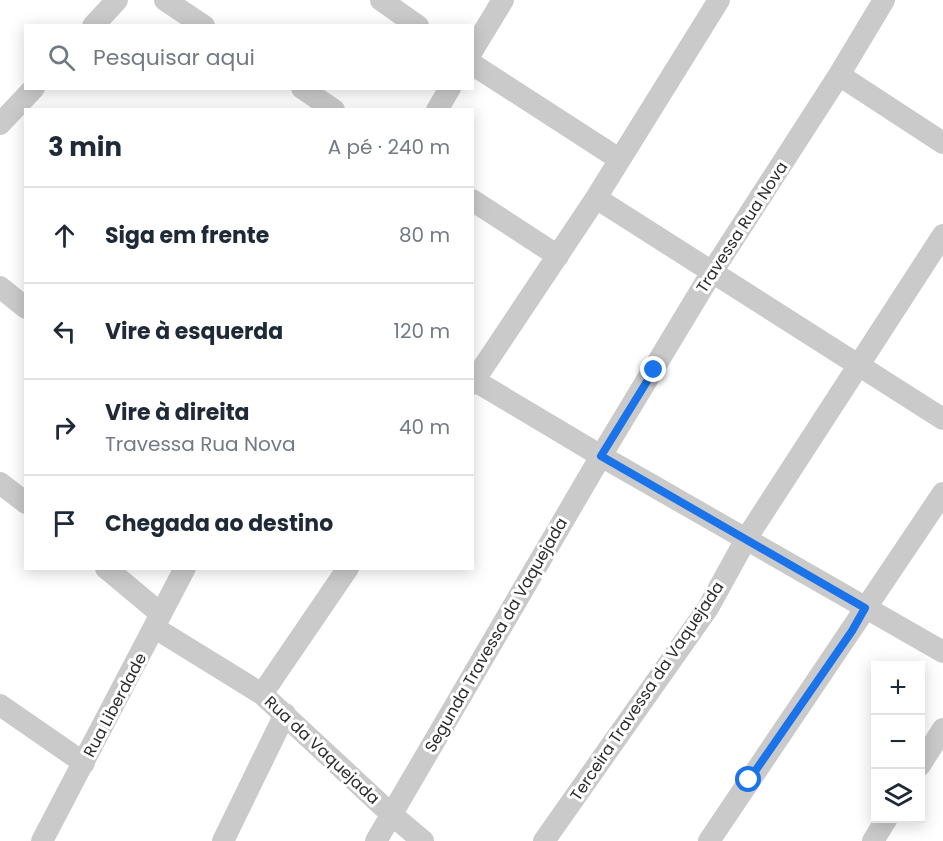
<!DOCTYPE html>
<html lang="pt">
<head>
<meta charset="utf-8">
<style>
  body { margin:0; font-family:Poppins,sans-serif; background:#f6f6f7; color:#1f2937 }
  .controls { position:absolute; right:18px; bottom:18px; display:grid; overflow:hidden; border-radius:0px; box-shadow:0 3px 15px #0003 }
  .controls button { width:54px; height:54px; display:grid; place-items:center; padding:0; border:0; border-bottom:2px solid #e0e1e3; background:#fff; color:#1f2937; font:30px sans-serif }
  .stop { position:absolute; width:18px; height:18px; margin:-14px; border:4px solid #1a73e8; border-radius:50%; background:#fff }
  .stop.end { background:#1a73e8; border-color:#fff; box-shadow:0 2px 6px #0008 }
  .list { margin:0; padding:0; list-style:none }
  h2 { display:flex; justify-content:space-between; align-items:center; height:78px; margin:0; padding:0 24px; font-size:26px }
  h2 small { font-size:20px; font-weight:400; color:#747a83 }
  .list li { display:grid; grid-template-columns:39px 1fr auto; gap:18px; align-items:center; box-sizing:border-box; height:96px; padding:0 24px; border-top:2px solid #e0e1e3 }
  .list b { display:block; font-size:22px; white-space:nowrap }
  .list p { margin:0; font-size:20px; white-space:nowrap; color:#747a83 }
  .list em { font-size:20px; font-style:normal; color:#747a83 }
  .icon { flex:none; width:33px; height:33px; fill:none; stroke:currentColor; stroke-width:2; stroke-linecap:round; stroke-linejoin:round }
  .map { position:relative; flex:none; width:943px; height:841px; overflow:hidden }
  .search { position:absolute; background:#fff; box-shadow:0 3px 15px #0003; left:24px; top:24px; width:450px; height:66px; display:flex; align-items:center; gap:15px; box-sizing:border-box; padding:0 21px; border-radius:0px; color:#747a83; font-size:22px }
  .panel { position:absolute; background:#fff; box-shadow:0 3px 15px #0003; left:24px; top:108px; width:450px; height:462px; border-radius:0px }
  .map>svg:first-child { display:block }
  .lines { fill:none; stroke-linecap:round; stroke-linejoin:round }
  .minor { stroke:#cacaca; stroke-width:22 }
  .route { stroke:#1a73e8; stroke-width:8 }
  .labels { text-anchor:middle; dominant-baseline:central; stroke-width:6; stroke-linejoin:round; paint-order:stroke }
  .street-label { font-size:16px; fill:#2d2d2d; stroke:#fff }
</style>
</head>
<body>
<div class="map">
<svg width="943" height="841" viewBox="0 0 943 841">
  <rect width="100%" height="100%" fill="#fff"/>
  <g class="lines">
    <path class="minor" d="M165 0 204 26
      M381 0 418 26
      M93 26 117 0
      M472 51 503 0
      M472 64 619 159
      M839 75 943 143
      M302 88 334 110
      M437 110 450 88
      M0 124 34 88
      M596 198 943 419
      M472 200 558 256
      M0 287 26 308
      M472 379 601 456 943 652
      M472 384 596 198 719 0
      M0 483 26 503
      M106 568 161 614
      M155 628 262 694 391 814 423 841
      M262 694 348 568
      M0 705 84 763
      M920 765 943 729
      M42 841 185 568
      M223 841 285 714
      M376 841 601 456 712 272 839 75 884 0
      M544 841 708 608 746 539 943 235
      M709 841 943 493
      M873 841 887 818"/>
  </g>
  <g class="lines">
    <path class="route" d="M654 370 601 456 865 608 852 631 749 780"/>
  </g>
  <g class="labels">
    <g class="street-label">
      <text transform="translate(742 227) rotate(-57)">Travessa Rua Nova</text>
      <text transform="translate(496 635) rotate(-60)">Segunda Travessa da Vaquejada</text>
      <text transform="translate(647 691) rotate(-56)">Terceira Travessa da Vaquejada</text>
      <text transform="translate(115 705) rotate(-62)">Rua Liberdade</text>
      <text transform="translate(322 750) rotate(43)">Rua da Vaquejada</text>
    </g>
  </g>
</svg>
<div class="controls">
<button>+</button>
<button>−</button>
<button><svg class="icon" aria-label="layers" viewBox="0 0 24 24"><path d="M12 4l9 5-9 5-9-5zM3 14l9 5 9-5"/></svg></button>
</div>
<div class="stop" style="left:749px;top:780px"></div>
<div class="stop end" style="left:654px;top:370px"></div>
<div class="search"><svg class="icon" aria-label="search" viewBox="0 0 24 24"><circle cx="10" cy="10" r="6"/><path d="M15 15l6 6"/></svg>Pesquisar aqui</div>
<section class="panel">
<h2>3 min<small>A pé · 240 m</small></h2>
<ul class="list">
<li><svg class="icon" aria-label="ahead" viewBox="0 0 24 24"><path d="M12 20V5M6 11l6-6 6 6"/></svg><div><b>Siga em frente</b></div><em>80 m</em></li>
<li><svg class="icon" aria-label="left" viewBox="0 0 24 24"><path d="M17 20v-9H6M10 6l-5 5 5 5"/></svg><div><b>Vire à esquerda</b></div><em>120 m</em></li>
<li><svg class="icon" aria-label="right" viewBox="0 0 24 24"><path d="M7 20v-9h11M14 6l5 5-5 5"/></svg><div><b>Vire à direita</b><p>Travessa Rua Nova</p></div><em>40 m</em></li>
<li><svg class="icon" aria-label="arrive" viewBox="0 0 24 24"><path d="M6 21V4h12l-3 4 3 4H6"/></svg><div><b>Chegada ao destino</b></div></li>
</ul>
</section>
</div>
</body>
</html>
